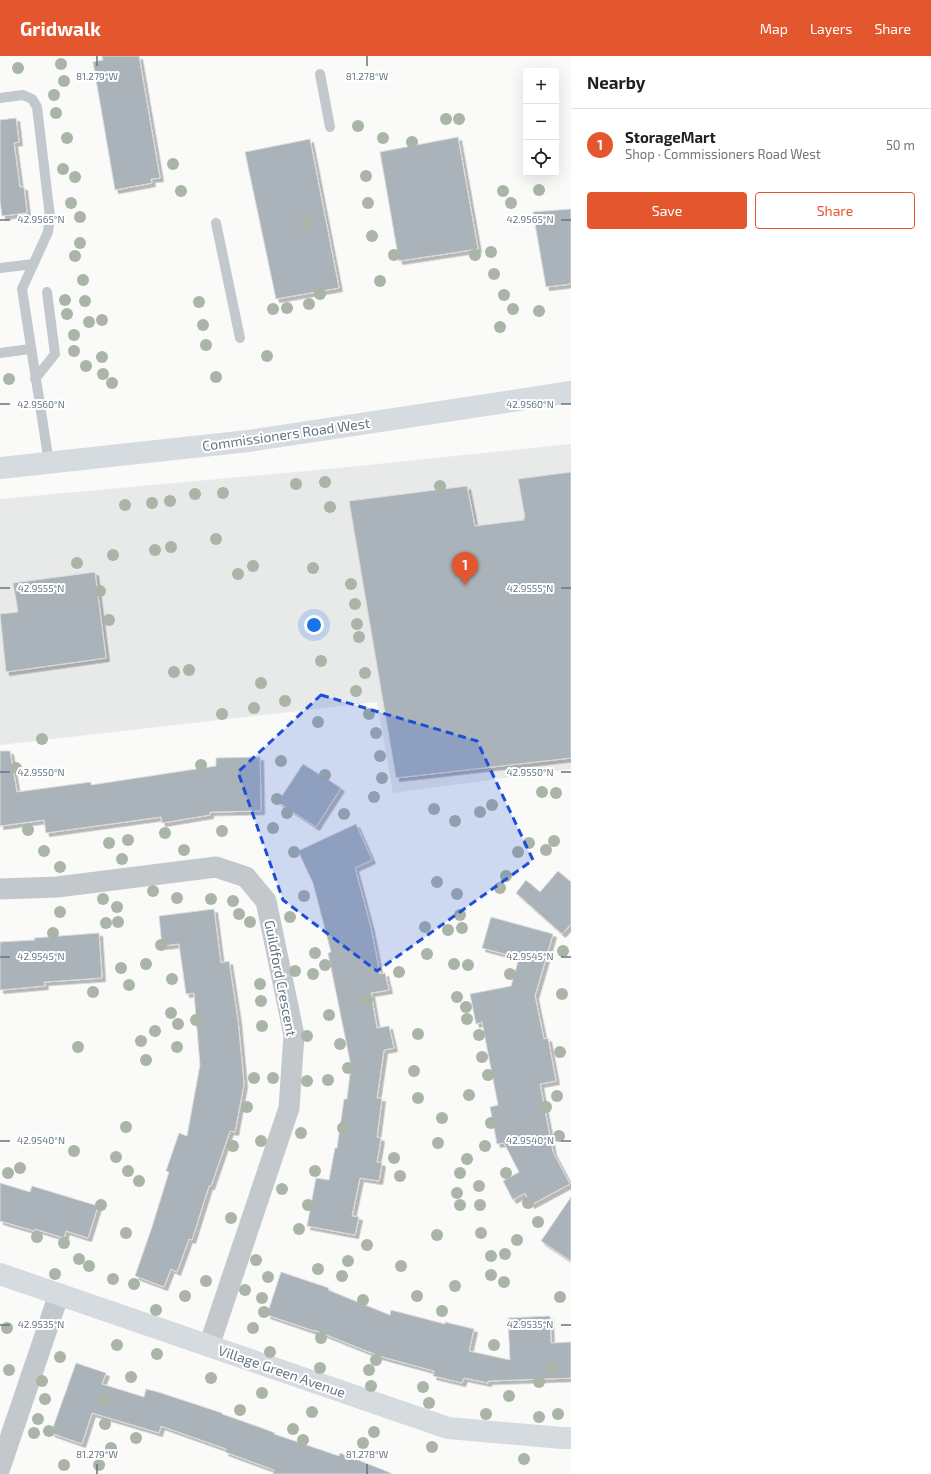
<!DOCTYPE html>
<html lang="en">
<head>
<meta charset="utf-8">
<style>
  body { margin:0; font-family:"Exo 2",sans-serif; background:#f6f6f6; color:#202124 }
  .controls { position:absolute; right:12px; top:12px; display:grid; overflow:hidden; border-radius:4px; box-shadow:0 4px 16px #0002 }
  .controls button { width:36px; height:36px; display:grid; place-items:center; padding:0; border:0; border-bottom:1px solid #e0e0e0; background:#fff; color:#202124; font:20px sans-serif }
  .you { position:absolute; left:314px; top:569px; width:14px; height:14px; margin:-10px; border:3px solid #fff; border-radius:50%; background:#1a73e8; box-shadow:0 0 0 6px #1a73e833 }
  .badge { display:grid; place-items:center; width:26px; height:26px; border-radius:50%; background:#e4572e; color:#fff; font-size:13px; font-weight:700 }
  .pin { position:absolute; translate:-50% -33px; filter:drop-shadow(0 1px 2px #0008) }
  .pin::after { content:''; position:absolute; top:21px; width:14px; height:12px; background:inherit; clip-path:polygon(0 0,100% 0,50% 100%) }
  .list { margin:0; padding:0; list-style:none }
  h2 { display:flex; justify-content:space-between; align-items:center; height:52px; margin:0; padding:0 16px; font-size:17px }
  h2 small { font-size:13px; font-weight:400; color:#757577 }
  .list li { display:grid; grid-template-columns:26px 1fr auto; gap:12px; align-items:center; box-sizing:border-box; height:72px; padding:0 16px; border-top:1px solid #e0e0e0 }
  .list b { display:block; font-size:15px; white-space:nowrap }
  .list p { margin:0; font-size:13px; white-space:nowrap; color:#757577 }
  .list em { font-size:13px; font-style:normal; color:#757577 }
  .actions { display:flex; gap:8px; padding:12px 16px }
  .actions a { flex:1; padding:9px 0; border:1px solid #e4572e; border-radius:4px; text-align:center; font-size:14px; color:#e4572e }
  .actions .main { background:#e4572e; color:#fff }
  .icon { flex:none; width:22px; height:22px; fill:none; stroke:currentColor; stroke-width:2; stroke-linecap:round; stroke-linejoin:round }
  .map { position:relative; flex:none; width:571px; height:1418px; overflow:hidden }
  header { display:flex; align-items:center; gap:24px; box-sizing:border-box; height:56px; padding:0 20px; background:#e4572e; color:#fff }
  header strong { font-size:19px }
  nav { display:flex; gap:22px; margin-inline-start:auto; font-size:14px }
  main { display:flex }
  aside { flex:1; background:#fff }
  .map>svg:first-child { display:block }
  .built { fill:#e8e9e9 }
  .building { fill:#aab3b9; stroke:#dcdcda; filter:url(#shadow) }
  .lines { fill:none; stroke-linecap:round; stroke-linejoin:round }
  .lane { stroke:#c3c8cc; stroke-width:10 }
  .street { stroke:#c3c8cc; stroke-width:21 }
  .secondary { stroke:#d6dbdf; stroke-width:22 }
  .tree { fill:#aab4a7 }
  .marked { fill:#1d4ed8; fill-opacity:0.2; stroke:#1d4ed8; stroke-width:3; stroke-dasharray:8 5; stroke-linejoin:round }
  .ticks { fill:none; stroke:#657683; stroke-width:1.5 }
  .labels { text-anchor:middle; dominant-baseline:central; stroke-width:4; stroke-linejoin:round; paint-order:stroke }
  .street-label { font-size:14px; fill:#657683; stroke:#fff }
  .ticks-label { font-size:10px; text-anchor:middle; fill:#657683; stroke:#fff; stroke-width:4; stroke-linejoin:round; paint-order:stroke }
</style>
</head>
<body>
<header>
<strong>Gridwalk</strong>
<nav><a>Map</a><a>Layers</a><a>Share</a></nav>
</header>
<main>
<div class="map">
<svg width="571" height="1418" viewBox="0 0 571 1418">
  <defs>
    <filter id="shadow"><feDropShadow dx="3.5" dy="3.5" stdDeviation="0" flood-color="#0004"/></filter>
  </defs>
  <rect width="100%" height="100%" fill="#fafaf8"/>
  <path class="built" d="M571 388V713L393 737 377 646 0 689V443L339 412Z"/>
  <path class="building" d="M102 0H139L160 122 151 123 152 127 115 134 93 6 103 4Z
    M16 62 19 86 14 87 20 131H24L27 157 2 160 0 145V64Z
    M458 81 478 193 399 205 380 96Z
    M310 83 339 232 276 243 245 96Z
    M571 153V228L546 231 533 156Z
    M571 416V702L396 722 349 445 467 430 475 470 524 464 523 462H525L518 423Z
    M95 516 106 602 6 616 0 558 18 556 13 527Z
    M0 695H10L17 736 91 726V729L216 710V702L260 701 261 755 210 756V759L162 767 161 761 46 777 44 764 0 770Z
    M303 708 341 732 316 771 278 746Z
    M356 768 372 804 355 812 371 872 380 918 385 917 389 934 371 937 377 972 389 970 394 992 384 994 377 1042H382L377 1081 381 1082 377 1106 382 1107 379 1125 360 1122 352 1160 359 1161 355 1179 307 1170 316 1122 329 1124 335 1092H337L344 1043H347L351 1010 328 897 331 896 313 827 298 795Z
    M558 815 571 826V868L562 878 516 837 526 824 540 836Z
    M214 853 221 907 229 905 238 964 244 1028 235 1076 230 1075 211 1130H209L192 1184 189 1183 177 1216 171 1213 164 1231 135 1220 152 1171 169 1116 166 1115 179 1077 187 1080 200 1009 194 937 186 938 179 888 162 890 159 860Z
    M491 861 553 878 535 940 544 983 548 982 556 1025 540 1028 553 1096 570 1128 531 1149 525 1137 513 1144 503 1125 519 1116 504 1087 497 1088 490 1051 498 1049 482 966 476 968 470 938 511 930 519 902 482 892Z
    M99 877 102 922 44 926 45 930 0 934V886L35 884 34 882Z
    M0 1127 30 1136 32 1130 98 1150 88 1182 66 1175 64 1182 35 1173 34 1175 0 1165Z
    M571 1141V1205L541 1185Z
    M281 1216 329 1232 328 1234 390 1259 391 1254 445 1268V1266L474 1273 469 1295 510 1304 508 1262 550 1260 551 1287 571 1286V1322L488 1325V1327L464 1322 462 1327 433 1320 434 1315 379 1300 314 1274V1275L267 1259Z
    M76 1307 106 1317 102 1328 144 1341 146 1333 158 1336 222 1357V1358L262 1372 275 1377 274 1378 339 1400 340 1397 391 1417V1418H273L274 1414 225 1396 226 1393 161 1370 159 1377 92 1357 82 1388 51 1377Z"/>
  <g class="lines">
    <path class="lane" d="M320 18 330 71
      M0 42 23 39 32 43 37 51 50 161 48 176 22 233 49 407
      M216 167 240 282
      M0 212 33 208
      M0 297 30 293
      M35 323 55 298 47 236"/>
    <path class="street" d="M0 833 57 831 216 811 246 821 266 845 294 979 289 1052 209 1290
      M0 1412 59 1238"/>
    <path class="secondary" d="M0 412 248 385 571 336
      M0 1218 448 1372 562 1382H571"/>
  </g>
  <g class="tree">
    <circle cx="61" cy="8" r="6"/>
    <circle cx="18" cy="12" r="6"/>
    <circle cx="64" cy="25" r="6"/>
    <circle cx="54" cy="39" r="6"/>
    <circle cx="56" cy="57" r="6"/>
    <circle cx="446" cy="63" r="6"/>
    <circle cx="459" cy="63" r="6"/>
    <circle cx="358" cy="70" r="6"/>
    <circle cx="67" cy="82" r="6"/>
    <circle cx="383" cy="82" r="6"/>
    <circle cx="412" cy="86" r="6"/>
    <circle cx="173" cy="108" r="6"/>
    <circle cx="63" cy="113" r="6"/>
    <circle cx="366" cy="120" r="6"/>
    <circle cx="75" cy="121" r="6"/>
    <circle cx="539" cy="134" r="6"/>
    <circle cx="181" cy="135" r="6"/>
    <circle cx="503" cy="135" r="6"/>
    <circle cx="71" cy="147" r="6"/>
    <circle cx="368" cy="147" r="6"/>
    <circle cx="511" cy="147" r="6"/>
    <circle cx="80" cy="161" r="6"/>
    <circle cx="308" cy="167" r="6"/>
    <circle cx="372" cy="180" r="6"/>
    <circle cx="80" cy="187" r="6"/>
    <circle cx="491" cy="196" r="6"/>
    <circle cx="394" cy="199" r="6"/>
    <circle cx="475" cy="199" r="6"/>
    <circle cx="75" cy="200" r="6"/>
    <circle cx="494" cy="218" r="6"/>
    <circle cx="83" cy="224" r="6"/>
    <circle cx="380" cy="225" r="6"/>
    <circle cx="320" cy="238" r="6"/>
    <circle cx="504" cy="239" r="6"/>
    <circle cx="65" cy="244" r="6"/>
    <circle cx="85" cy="245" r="6"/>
    <circle cx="199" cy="246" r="6"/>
    <circle cx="309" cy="248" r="6"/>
    <circle cx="287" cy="252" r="6"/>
    <circle cx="273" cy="253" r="6"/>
    <circle cx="513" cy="253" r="6"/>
    <circle cx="539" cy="255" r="6"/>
    <circle cx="67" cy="258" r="6"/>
    <circle cx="102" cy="264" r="6"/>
    <circle cx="89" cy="266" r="6"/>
    <circle cx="203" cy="269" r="6"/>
    <circle cx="500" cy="271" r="6"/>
    <circle cx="74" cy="279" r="6"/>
    <circle cx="206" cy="289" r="6"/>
    <circle cx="74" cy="295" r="6"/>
    <circle cx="267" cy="300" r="6"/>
    <circle cx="102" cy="301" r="6"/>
    <circle cx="86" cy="310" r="6"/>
    <circle cx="103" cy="318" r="6"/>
    <circle cx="216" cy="321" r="6"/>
    <circle cx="9" cy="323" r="6"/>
    <circle cx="112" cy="327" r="6"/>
    <circle cx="325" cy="426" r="6"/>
    <circle cx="296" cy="428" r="6"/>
    <circle cx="440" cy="430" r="6"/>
    <circle cx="223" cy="437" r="6"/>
    <circle cx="195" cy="438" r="6"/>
    <circle cx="170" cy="445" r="6"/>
    <circle cx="152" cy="447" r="6"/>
    <circle cx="125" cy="449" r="6"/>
    <circle cx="330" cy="451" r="6"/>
    <circle cx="216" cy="483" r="6"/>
    <circle cx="171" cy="491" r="6"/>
    <circle cx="155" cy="494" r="6"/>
    <circle cx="113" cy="499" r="6"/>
    <circle cx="77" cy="507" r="6"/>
    <circle cx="253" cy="510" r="6"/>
    <circle cx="313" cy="512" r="6"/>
    <circle cx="238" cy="518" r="6"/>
    <circle cx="351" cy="528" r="6"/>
    <circle cx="100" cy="535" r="6"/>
    <circle cx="355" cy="548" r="6"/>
    <circle cx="109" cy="564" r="6"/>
    <circle cx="357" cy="568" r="6"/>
    <circle cx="359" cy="581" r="6"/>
    <circle cx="321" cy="605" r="6"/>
    <circle cx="189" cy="614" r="6"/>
    <circle cx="174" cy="616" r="6"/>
    <circle cx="365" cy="617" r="6"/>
    <circle cx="261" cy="627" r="6"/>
    <circle cx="356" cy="635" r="6"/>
    <circle cx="285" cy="645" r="6"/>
    <circle cx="254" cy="652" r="6"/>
    <circle cx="222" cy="658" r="6"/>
    <circle cx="369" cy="658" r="6"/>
    <circle cx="318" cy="666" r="6"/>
    <circle cx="376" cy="677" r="6"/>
    <circle cx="42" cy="683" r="6"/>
    <circle cx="380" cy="700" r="6"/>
    <circle cx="281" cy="705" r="6"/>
    <circle cx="201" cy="709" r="6"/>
    <circle cx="16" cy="712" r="6"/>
    <circle cx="325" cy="719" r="6"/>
    <circle cx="382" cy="722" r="6"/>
    <circle cx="542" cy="736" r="6"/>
    <circle cx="556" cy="737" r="6"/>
    <circle cx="374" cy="741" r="6"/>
    <circle cx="277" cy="743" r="6"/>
    <circle cx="492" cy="749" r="6"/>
    <circle cx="434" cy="753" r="6"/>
    <circle cx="480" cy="756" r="6"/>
    <circle cx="287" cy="757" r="6"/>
    <circle cx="344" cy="758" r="6"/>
    <circle cx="455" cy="765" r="6"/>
    <circle cx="273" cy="772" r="6"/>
    <circle cx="28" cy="774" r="6"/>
    <circle cx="222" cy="775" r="6"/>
    <circle cx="165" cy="777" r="6"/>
    <circle cx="128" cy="784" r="6"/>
    <circle cx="554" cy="785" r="6"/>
    <circle cx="109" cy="787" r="6"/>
    <circle cx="529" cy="787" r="6"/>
    <circle cx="184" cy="794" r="6"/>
    <circle cx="546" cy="794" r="6"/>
    <circle cx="44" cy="795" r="6"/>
    <circle cx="294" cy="796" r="6"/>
    <circle cx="518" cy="796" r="6"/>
    <circle cx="122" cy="803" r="6"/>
    <circle cx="60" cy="811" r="6"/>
    <circle cx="506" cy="820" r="6"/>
    <circle cx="437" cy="826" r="6"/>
    <circle cx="500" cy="832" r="6"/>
    <circle cx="153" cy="835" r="6"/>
    <circle cx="457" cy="838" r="6"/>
    <circle cx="304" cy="840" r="6"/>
    <circle cx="177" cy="842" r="6"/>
    <circle cx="103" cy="843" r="6"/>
    <circle cx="211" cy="843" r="6"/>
    <circle cx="233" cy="845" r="6"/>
    <circle cx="117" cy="851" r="6"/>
    <circle cx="60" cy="856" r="6"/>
    <circle cx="239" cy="858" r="6"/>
    <circle cx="460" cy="859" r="6"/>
    <circle cx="290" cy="861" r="6"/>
    <circle cx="118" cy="866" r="6"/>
    <circle cx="250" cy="866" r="6"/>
    <circle cx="106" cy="867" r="6"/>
    <circle cx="425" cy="871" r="6"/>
    <circle cx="462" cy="872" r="6"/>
    <circle cx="448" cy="874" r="6"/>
    <circle cx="53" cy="877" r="6"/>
    <circle cx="161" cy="889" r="6"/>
    <circle cx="563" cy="895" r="6"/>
    <circle cx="315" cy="897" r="6"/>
    <circle cx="427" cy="898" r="6"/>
    <circle cx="146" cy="908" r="6"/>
    <circle cx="454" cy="908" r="6"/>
    <circle cx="325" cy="909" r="6"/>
    <circle cx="468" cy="909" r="6"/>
    <circle cx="121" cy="912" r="6"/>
    <circle cx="295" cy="915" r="6"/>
    <circle cx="399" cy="916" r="6"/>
    <circle cx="313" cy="918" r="6"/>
    <circle cx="510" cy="918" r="6"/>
    <circle cx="172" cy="923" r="6"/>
    <circle cx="260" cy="928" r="6"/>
    <circle cx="129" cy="929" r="6"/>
    <circle cx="93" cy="936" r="6"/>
    <circle cx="562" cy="938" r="6"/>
    <circle cx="457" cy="941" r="6"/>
    <circle cx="367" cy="944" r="6"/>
    <circle cx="261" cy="945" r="6"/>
    <circle cx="466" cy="951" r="6"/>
    <circle cx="171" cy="957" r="6"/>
    <circle cx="329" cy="959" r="6"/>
    <circle cx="467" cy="963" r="6"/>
    <circle cx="196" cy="964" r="6"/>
    <circle cx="178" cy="968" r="6"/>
    <circle cx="262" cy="970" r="6"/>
    <circle cx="155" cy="975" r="6"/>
    <circle cx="418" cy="978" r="6"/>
    <circle cx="479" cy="979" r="6"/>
    <circle cx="307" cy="980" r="6"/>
    <circle cx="141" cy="985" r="6"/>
    <circle cx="340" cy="988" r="6"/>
    <circle cx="78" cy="991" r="6"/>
    <circle cx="177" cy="991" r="6"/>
    <circle cx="560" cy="996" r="6"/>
    <circle cx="482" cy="1001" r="6"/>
    <circle cx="146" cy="1004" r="6"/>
    <circle cx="348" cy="1012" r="6"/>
    <circle cx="414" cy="1015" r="6"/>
    <circle cx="488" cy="1019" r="6"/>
    <circle cx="254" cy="1022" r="6"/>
    <circle cx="273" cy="1022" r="6"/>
    <circle cx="328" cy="1024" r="6"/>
    <circle cx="307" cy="1025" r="6"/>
    <circle cx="469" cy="1039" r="6"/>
    <circle cx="557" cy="1040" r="6"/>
    <circle cx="418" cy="1042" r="6"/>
    <circle cx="247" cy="1051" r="6"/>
    <circle cx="546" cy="1051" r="6"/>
    <circle cx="442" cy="1062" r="6"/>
    <circle cx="491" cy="1067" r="6"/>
    <circle cx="126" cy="1071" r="6"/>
    <circle cx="343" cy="1072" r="6"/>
    <circle cx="301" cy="1077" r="6"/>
    <circle cx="559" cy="1080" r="6"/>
    <circle cx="261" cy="1085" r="6"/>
    <circle cx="438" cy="1087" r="6"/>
    <circle cx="233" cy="1090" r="6"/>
    <circle cx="485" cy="1090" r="6"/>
    <circle cx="74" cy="1095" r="6"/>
    <circle cx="116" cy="1101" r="6"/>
    <circle cx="394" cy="1102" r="6"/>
    <circle cx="467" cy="1103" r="6"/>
    <circle cx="20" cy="1112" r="6"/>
    <circle cx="128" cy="1115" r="6"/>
    <circle cx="315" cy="1115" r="6"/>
    <circle cx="8" cy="1117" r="6"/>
    <circle cx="460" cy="1117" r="6"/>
    <circle cx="506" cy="1117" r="6"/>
    <circle cx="400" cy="1120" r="6"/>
    <circle cx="139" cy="1125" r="6"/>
    <circle cx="479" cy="1130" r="6"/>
    <circle cx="282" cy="1133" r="6"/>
    <circle cx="457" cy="1137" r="6"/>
    <circle cx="528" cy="1147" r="6"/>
    <circle cx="101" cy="1149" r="6"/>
    <circle cx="308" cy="1149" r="6"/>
    <circle cx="460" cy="1149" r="6"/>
    <circle cx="480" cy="1149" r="6"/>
    <circle cx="231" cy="1162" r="6"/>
    <circle cx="538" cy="1166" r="6"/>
    <circle cx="299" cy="1173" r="6"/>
    <circle cx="126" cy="1177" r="6"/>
    <circle cx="481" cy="1177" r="6"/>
    <circle cx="437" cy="1179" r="6"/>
    <circle cx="37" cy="1181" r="6"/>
    <circle cx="517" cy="1184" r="6"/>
    <circle cx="64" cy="1187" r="6"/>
    <circle cx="367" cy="1189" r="6"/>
    <circle cx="505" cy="1198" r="6"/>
    <circle cx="491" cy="1200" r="6"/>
    <circle cx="79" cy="1203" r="6"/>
    <circle cx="256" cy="1204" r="6"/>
    <circle cx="348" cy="1205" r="6"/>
    <circle cx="89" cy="1210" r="6"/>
    <circle cx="401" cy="1210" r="6"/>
    <circle cx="318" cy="1213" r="6"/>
    <circle cx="55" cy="1218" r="6"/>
    <circle cx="491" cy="1219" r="6"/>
    <circle cx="342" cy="1220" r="6"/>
    <circle cx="268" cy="1221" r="6"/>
    <circle cx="113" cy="1223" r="6"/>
    <circle cx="206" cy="1225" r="6"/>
    <circle cx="504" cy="1226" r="6"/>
    <circle cx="134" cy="1228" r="6"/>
    <circle cx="455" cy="1230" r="6"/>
    <circle cx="245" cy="1234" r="6"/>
    <circle cx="185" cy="1240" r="6"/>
    <circle cx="417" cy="1240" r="6"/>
    <circle cx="560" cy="1241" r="6"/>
    <circle cx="262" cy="1242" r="6"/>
    <circle cx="363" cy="1244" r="6"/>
    <circle cx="156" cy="1254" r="6"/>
    <circle cx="442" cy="1255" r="6"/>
    <circle cx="264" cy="1256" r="6"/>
    <circle cx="7" cy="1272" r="6"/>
    <circle cx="253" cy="1272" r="6"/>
    <circle cx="321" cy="1282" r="6"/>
    <circle cx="117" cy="1289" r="6"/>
    <circle cx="494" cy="1289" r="6"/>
    <circle cx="270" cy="1296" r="6"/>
    <circle cx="157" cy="1298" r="6"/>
    <circle cx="60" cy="1301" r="6"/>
    <circle cx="376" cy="1304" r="6"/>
    <circle cx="553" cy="1311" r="6"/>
    <circle cx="320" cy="1312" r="6"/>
    <circle cx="9" cy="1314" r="6"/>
    <circle cx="369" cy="1314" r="6"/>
    <circle cx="131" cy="1321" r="6"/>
    <circle cx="211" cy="1322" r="6"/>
    <circle cx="42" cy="1325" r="6"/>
    <circle cx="539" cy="1326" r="6"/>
    <circle cx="371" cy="1330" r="6"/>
    <circle cx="423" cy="1331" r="6"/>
    <circle cx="262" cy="1337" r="6"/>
    <circle cx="509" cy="1340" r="6"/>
    <circle cx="45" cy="1343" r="6"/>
    <circle cx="103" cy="1344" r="6"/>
    <circle cx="429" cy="1347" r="6"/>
    <circle cx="240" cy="1354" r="6"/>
    <circle cx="312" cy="1356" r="6"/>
    <circle cx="486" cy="1358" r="6"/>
    <circle cx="558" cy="1358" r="6"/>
    <circle cx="539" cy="1361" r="6"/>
    <circle cx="38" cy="1363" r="6"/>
    <circle cx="105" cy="1368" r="6"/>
    <circle cx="293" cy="1373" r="6"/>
    <circle cx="49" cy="1375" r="6"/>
    <circle cx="374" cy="1376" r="6"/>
    <circle cx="34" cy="1377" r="6"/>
    <circle cx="136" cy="1382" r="6"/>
    <circle cx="303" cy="1384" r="6"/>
    <circle cx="363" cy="1387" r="6"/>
    <circle cx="432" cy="1391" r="6"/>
    <circle cx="111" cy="1392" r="6"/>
    <circle cx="524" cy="1403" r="6"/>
    <circle cx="64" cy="1409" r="6"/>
    <circle cx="99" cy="1409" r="6"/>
  </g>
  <path class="marked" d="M321 639 477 685 533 804 377 915 283 844 238 716Z"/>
  <path class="ticks" d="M97 0V10M367 0V10M0 164H10M561 164H571M0 348H10M561 348H571M0 532H10M561 532H571M0 716H10M561 716H571M0 901H10M561 901H571M0 1085H10M561 1085H571M0 1269H10M561 1269H571M97 1408V1418M367 1408V1418"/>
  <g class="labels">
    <g class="street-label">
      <text transform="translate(286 378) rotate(-8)">Commissioners Road West</text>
      <text transform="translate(281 922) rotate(79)">Guildford Crescent</text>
      <text transform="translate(282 1315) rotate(19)">Village Green Avenue</text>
    </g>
  </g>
  <g class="ticks-label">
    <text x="97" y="24">81.279°W</text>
    <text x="367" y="24">81.278°W</text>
    <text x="41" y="167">42.9565°N</text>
    <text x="530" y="167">42.9565°N</text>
    <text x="41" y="352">42.9560°N</text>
    <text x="530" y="352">42.9560°N</text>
    <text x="41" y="536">42.9555°N</text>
    <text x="530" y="536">42.9555°N</text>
    <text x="41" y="720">42.9550°N</text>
    <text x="530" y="720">42.9550°N</text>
    <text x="41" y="904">42.9545°N</text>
    <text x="530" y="904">42.9545°N</text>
    <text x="41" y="1088">42.9540°N</text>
    <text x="530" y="1088">42.9540°N</text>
    <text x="41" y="1272">42.9535°N</text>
    <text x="530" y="1272">42.9535°N</text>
    <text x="97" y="1402">81.279°W</text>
    <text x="367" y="1402">81.278°W</text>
  </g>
</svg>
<div class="controls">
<button>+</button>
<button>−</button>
<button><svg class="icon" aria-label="locate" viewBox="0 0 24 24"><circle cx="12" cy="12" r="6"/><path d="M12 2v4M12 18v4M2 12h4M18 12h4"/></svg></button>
</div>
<div class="you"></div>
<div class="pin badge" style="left:465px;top:529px">1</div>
</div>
<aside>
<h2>Nearby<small></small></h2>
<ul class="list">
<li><span class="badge">1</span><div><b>StorageMart</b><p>Shop · Commissioners Road West</p></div><em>50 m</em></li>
</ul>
<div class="actions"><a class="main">Save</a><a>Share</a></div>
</aside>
</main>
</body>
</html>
